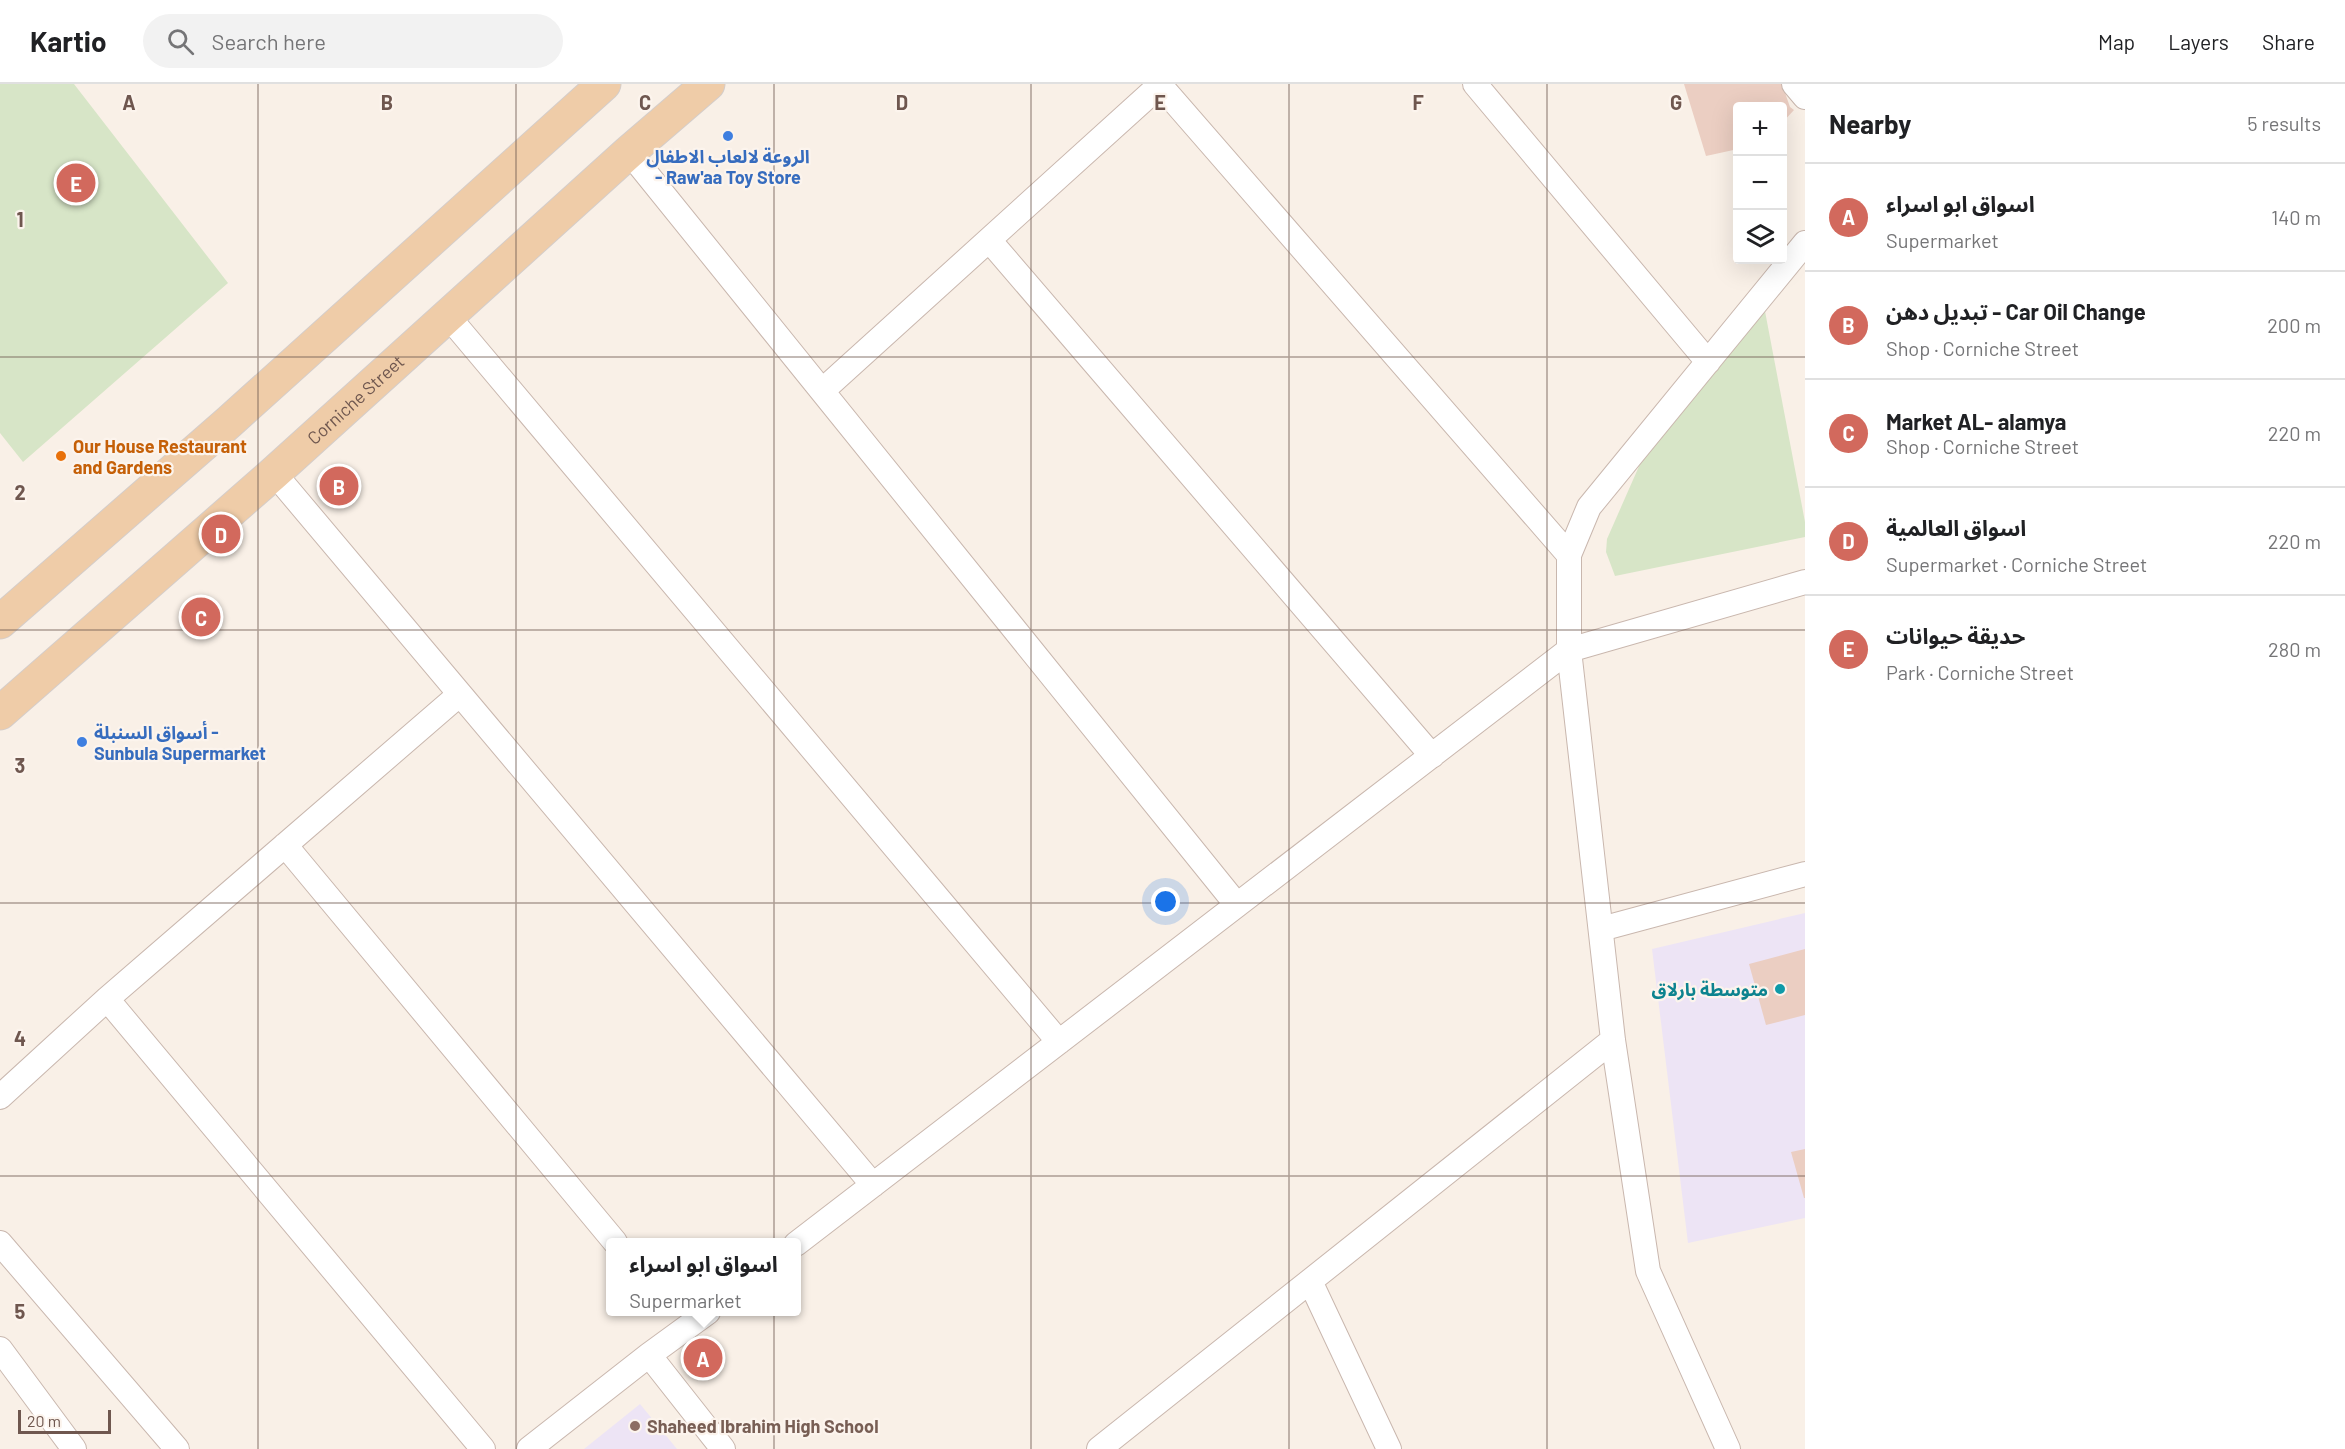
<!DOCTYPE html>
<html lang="en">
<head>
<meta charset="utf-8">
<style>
  body { margin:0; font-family:Barlow,"Noto Sans Arabic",sans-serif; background:#f2f2f2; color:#202124 }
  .controls { position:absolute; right:18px; top:18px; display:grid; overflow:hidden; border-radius:6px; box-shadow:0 6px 24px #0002 }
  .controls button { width:54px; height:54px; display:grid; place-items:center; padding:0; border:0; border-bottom:2px solid #e0e0e0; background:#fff; color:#202124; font:30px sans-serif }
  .scale { position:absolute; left:18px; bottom:15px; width:93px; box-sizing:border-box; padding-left:6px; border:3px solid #6f574f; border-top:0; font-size:16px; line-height:21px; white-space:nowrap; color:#6f574f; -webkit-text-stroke:4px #fcf4ed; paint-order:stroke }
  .you { position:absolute; left:1166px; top:818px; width:21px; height:21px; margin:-15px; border:4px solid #fff; border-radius:50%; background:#1a73e8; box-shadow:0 0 0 9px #1a73e833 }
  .badge { display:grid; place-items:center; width:39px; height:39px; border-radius:50%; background:#d2695d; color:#fff; font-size:20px; font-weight:700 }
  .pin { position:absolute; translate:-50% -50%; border:3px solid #fff; box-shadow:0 2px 6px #0006 }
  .popup { position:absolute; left:606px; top:1154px; width:195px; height:78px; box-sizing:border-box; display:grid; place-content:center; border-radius:6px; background:#fff; filter:drop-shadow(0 2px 4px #0005); font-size:20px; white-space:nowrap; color:#757577 }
  .popup b { font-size:22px; color:#202124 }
  .popup::after { content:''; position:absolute; left:50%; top:100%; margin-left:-12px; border:12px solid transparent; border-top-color:#fff }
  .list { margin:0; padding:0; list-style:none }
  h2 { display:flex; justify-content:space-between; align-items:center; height:78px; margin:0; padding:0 24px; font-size:26px }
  h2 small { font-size:20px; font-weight:400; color:#757577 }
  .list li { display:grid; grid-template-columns:39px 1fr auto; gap:18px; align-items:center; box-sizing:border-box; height:108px; padding:0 24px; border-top:2px solid #e0e0e0 }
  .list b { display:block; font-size:22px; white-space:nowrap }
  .list p { margin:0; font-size:20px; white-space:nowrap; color:#757577 }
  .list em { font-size:20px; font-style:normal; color:#757577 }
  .icon { flex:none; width:33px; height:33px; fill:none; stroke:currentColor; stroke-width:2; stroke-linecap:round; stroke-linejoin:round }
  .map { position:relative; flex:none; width:1805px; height:1365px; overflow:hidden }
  header { display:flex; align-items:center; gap:36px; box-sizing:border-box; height:84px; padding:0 30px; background:#fff; border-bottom:2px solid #e0e0e0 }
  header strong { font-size:28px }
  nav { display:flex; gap:33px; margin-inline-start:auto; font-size:21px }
  .search { width:420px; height:54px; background:#f2f2f2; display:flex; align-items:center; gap:15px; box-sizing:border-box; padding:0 21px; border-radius:33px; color:#757577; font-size:22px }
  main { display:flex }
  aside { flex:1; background:#fff }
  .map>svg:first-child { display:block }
  .education { fill:#ede4f5 }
  .green { fill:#d7e5c7 }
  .building { fill:#ebcec2 }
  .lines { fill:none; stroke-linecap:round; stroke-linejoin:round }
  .street-casing { stroke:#c9b7ae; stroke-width:26 }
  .primary-casing { stroke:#d4cdca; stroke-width:35 }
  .street { stroke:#fff; stroke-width:24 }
  .primary { stroke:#efcca8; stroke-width:33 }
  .grid { fill:none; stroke:#6f574f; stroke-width:1.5; stroke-opacity:0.55 }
  .shop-dot { fill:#3f7fe0; stroke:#fcf4ed; stroke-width:2 }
  .food-dot { fill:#e8710a; stroke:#fcf4ed; stroke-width:2 }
  .culture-dot { fill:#0f9aa8; stroke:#fcf4ed; stroke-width:2 }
  .education-dot { fill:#8d6e63; stroke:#fcf4ed; stroke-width:2 }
  .labels { text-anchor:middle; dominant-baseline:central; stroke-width:4.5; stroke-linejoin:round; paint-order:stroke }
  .shop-label { font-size:18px; font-weight:bold; fill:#366cbe; stroke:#fcf4ed }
  .street-label { font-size:18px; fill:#6f574f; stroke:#fcf4ed }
  .food-label { font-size:18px; font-weight:bold; fill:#c56008; stroke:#fcf4ed; text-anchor:start }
  .culture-label { font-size:18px; font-weight:bold; fill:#0d838f; stroke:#fcf4ed; text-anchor:end }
  .education-label { font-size:18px; font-weight:bold; fill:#785e54; stroke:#fcf4ed; text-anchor:start }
  .grid-label { font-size:20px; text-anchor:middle; font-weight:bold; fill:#6f574f; stroke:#fcf4ed; stroke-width:4.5; stroke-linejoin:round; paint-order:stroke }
</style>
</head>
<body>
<header>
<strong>Kartio</strong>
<div class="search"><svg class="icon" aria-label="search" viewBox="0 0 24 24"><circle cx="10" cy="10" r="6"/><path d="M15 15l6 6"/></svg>Search here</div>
<nav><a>Map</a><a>Layers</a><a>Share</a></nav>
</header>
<main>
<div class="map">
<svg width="1805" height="1365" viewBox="0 0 1805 1365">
  <rect width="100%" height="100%" fill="#f9f0e7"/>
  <path class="education" d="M1805 829V1134L1688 1159 1652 865Z
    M640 1320 677 1365H584Z"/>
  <path class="green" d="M0 0H74L228 199 23 378 0 349Z
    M1764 222 1805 438V453L1615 492 1606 468 1607 455 1640 380Z"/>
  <path class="building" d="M1684 0H1782L1790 23 1794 26 1782 39V22H1738V65L1706 72Z
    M1805 865V931L1766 941 1749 880Z
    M1805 1065V1114H1804L1791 1068Z"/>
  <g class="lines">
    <g class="street-casing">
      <path id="street" d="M1475 0 1708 278
        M1794 0 1805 13
        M1160 1 1569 471
        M629 68 1237 821
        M989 156 1432 672
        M447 231 1059 958
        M822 307 1161 0
        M274 389 873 1101
        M285 761 615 1158
        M1601 845 1805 790
        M107 915 483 1365
        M0 1013 107 915 460 610
        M0 1159 177 1365
        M796 1160 1569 566 1805 498
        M1310 1197 1389 1365
        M0 1265 74 1365
        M649 1271 723 1365
        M529 1365 649 1271 708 1228
        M1099 1365 1613 956
        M1728 1365 1648 1187 1613 956 1569 566V471L1589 423 1805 159"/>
    </g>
    <g class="primary-casing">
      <g id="primary">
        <path d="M0 538 229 338 604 0"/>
        <path id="s1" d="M0 629 274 389 629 68 708 0"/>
      </g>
    </g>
    <use href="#street" class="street"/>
    <use href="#primary" class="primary"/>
  </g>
  <path class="grid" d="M258 0V1365M516 0V1365M774 0V1365M1031 0V1365M1289 0V1365M1547 0V1365M0 273H1805M0 546H1805M0 819H1805M0 1092H1805"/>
  <g class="shop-dot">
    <circle cx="728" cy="52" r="6"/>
    <circle cx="82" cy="658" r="6"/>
  </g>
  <circle class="food-dot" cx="61" cy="372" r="6"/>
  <circle class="culture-dot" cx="1780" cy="905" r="6"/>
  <circle class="education-dot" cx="635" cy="1342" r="6"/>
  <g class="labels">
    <g class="shop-label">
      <text x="728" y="72">الروعة لالعاب الاطفال<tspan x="728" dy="21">- Raw'aa Toy Store</tspan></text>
      <text x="94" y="648" text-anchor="start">أسواق السنبلة -<tspan x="94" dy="21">Sunbula Supermarket</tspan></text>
    </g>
    <g class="street-label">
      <text stroke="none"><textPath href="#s1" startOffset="474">Corniche Street</textPath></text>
    </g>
    <g class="food-label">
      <text x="73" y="362">Our House Restaurant<tspan x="73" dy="21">and Gardens</tspan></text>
    </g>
    <g class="culture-label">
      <text x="1768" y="905">متوسطة بارلاق</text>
    </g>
    <g class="education-label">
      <text x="647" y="1342">Shaheed Ibrahim High School</text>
    </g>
  </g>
  <g class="grid-label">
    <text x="129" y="26">A</text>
    <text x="387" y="26">B</text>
    <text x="645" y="26">C</text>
    <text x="902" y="26">D</text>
    <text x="1160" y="26">E</text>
    <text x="1418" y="26">F</text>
    <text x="1676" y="26">G</text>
    <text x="20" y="143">1</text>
    <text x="20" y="416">2</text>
    <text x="20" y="689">3</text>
    <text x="20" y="962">4</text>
    <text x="20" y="1235">5</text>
  </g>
</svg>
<div class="controls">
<button>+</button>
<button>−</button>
<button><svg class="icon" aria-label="layers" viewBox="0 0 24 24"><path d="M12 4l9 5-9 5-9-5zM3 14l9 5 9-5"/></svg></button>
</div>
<div class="scale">20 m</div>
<div class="you"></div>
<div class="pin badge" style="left:703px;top:1274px">A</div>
<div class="popup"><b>اسواق ابو اسراء</b>Supermarket</div>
<div class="pin badge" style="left:339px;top:402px">B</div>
<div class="pin badge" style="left:201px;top:533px">C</div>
<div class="pin badge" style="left:221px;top:450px">D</div>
<div class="pin badge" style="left:76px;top:99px">E</div>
</div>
<aside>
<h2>Nearby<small>5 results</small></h2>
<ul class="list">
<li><span class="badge">A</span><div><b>اسواق ابو اسراء</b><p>Supermarket</p></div><em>140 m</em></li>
<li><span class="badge">B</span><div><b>تبديل دهن - Car Oil Change</b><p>Shop · Corniche Street</p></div><em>200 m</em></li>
<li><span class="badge">C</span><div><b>Market AL- alamya</b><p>Shop · Corniche Street</p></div><em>220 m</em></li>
<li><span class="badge">D</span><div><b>اسواق العالمية</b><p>Supermarket · Corniche Street</p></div><em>220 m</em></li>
<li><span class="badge">E</span><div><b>حديقة حيوانات</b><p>Park · Corniche Street</p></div><em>280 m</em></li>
</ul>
</aside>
</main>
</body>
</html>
